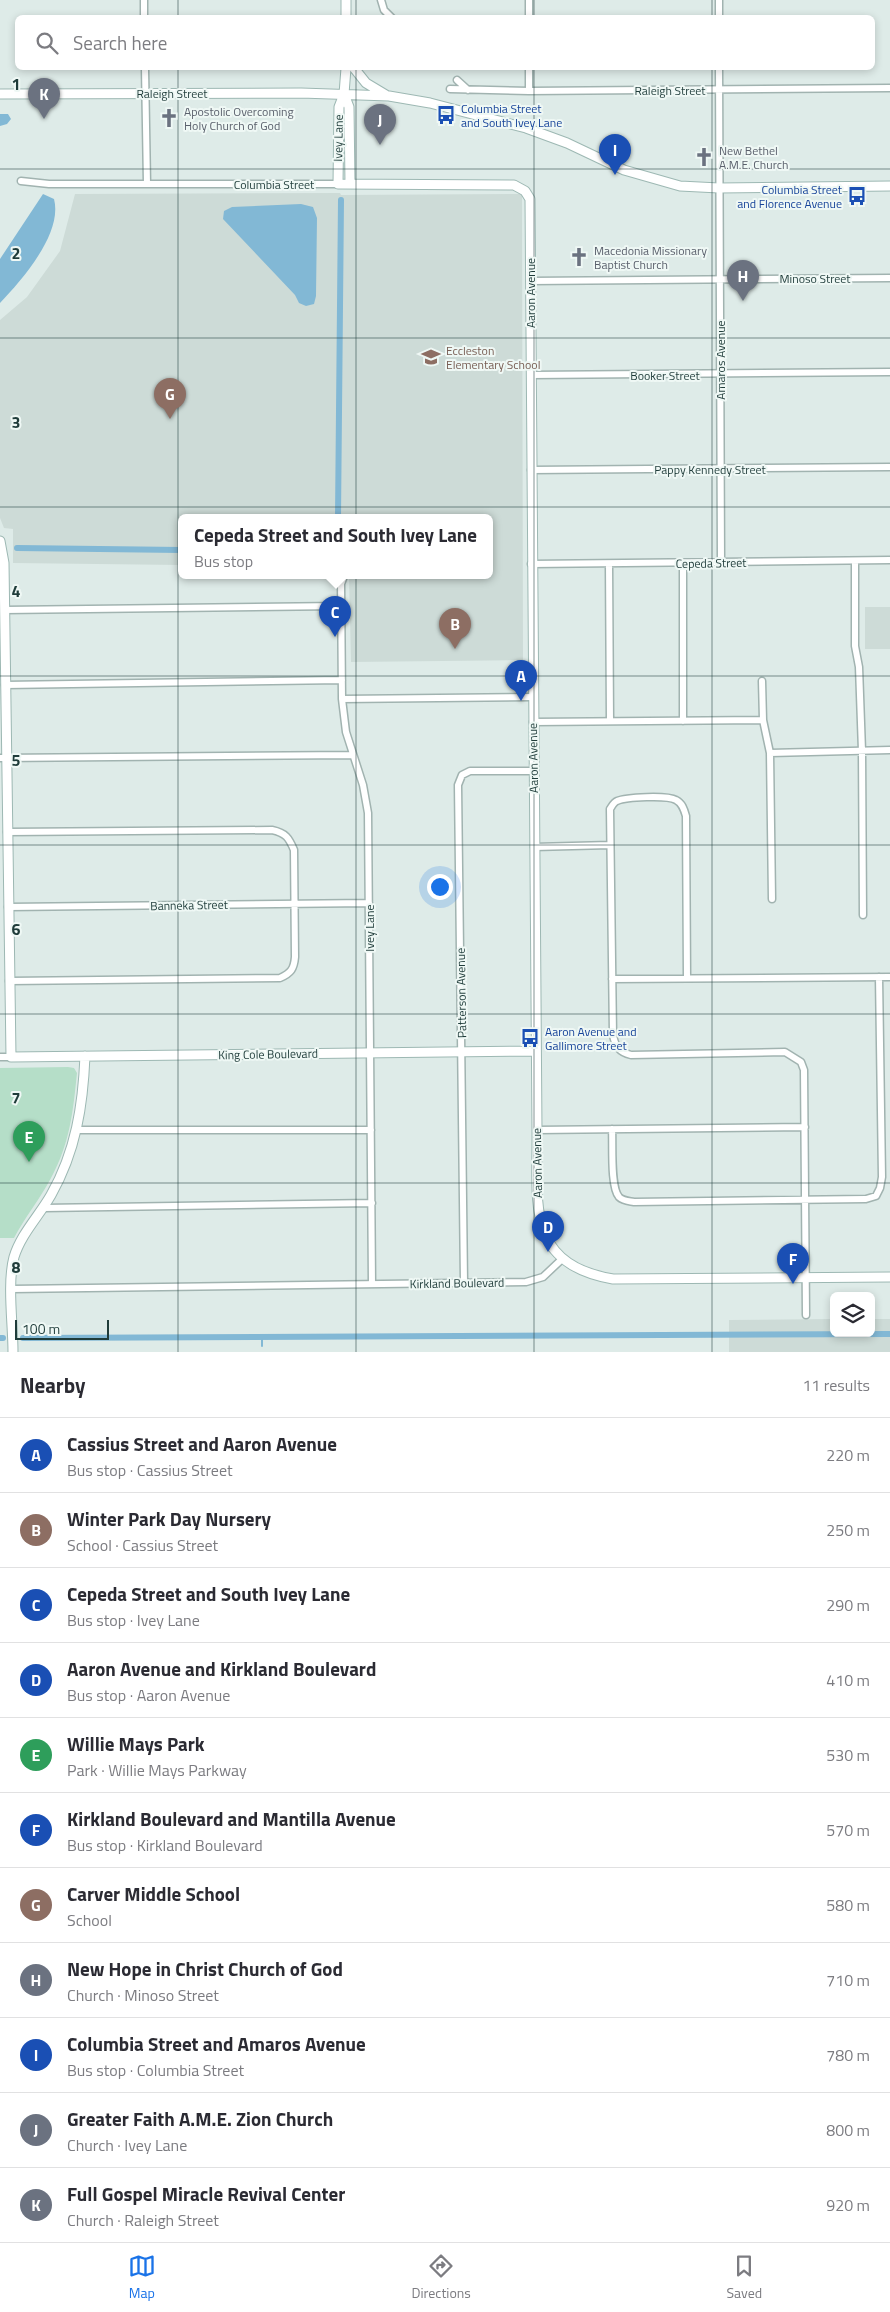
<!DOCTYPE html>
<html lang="en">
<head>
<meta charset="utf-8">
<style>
  body { margin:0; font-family:"Titillium Web",sans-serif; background:#f2f2f3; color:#2b2b33 }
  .controls { position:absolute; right:15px; bottom:15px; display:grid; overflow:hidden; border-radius:8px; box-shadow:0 2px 8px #0003 }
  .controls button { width:45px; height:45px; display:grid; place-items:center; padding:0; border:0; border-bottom:1px solid #e1e1e2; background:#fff; color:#2b2b33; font:25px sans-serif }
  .scale { position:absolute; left:15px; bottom:12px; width:94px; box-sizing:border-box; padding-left:5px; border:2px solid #1f3c3a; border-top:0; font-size:14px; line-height:18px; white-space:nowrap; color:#1f3c3a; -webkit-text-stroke:4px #eff8f5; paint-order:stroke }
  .you { position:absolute; left:439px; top:886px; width:18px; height:18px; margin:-12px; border:4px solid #fff; border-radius:50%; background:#1a73e8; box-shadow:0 0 0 8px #1a73e833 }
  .badge { display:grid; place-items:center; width:32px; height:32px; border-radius:50%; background:#1a73e8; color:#fff; font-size:16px; font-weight:700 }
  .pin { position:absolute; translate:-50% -41px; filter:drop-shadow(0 1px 2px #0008) }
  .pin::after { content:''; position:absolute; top:26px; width:18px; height:15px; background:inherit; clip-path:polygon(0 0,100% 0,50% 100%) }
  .popup { position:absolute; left:178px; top:514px; width:315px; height:65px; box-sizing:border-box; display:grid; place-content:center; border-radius:8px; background:#fff; filter:drop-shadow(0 1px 4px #0005); font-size:16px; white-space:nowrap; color:#7c7c81 }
  .popup b { font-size:19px; color:#2b2b33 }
  .popup::after { content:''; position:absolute; left:50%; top:100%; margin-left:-10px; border:10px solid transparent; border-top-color:#fff }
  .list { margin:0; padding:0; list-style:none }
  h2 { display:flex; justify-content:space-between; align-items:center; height:65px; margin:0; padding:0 20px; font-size:21px }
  h2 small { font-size:16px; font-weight:400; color:#7c7c81 }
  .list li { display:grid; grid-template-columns:32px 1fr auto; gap:15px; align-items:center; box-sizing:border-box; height:75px; padding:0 20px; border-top:1px solid #e1e1e2 }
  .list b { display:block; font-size:19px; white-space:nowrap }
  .list p { margin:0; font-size:16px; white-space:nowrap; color:#7c7c81 }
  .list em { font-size:16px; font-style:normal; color:#7c7c81 }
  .icon { flex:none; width:28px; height:28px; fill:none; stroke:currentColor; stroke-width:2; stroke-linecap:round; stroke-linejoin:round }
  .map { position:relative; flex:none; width:890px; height:1352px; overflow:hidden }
  .search { position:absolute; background:#fff; box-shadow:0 2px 8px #0003; left:15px; right:15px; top:15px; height:55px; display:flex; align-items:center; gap:12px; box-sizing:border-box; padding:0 18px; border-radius:8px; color:#7c7c81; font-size:19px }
  .sheet { height:890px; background:#fff }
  nav { display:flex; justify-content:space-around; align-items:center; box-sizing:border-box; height:70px; border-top:1px solid #e1e1e2; background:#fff; font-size:14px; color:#7c7c81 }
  nav a { display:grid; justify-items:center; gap:2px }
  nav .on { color:#1a73e8 }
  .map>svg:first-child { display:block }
  .built { fill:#cddbd7 }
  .green { fill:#b5dec8 }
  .water { fill:#82b8d5 }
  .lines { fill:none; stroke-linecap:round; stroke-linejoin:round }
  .stream { stroke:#82b8d5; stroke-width:2 }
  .canal { stroke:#82b8d5; stroke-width:6 }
  .street-casing { stroke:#a1b3b0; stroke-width:9 }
  .secondary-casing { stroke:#9db8b3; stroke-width:11 }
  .street { stroke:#fff; stroke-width:6 }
  .secondary { stroke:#fff; stroke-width:9 }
  .grid { fill:none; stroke:#1f3c3a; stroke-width:1; stroke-opacity:0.55 }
  .labels { text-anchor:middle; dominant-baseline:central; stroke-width:4; stroke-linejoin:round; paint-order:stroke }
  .street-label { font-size:12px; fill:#1f3c3a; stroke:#eff8f5 }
  .transit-label { font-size:12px; fill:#164399; stroke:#eff8f5; text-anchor:start }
  .worship-label { font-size:12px; fill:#5b616d; stroke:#eff8f5; text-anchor:start }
  .education-label { font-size:12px; fill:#785e54; stroke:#eff8f5; text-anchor:start }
  .grid-label { font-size:16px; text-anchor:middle; font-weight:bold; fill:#1f3c3a; stroke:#eff8f5; stroke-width:4; stroke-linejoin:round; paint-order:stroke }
</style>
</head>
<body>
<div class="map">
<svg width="890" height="1352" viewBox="0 0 890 1352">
  <rect width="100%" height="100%" fill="#deebe8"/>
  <path class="built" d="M340 193 341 195 522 194 523 660 351 662 349 576H489V518H181V565L13 563V529L4 528 0 518V320L27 297 60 251 75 194Z
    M865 607H890V649H865Z
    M834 1319V1333H871V1319H890V1352H729V1320Z"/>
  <path class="green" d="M68 1067 74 1068 77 1073C73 1112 70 1143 51 1178 40 1199 25 1217 14 1238H0V1068Z"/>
  <path class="water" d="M0 114H8L11 119 7 124 0 126Z
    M43 194 54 199C63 233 22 280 0 303V259Z
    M301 204 313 207 317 218 316 296 314 304 306 306 299 303 295 295 223 219 224 211 232 207Z"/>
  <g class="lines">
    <path class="stream" d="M262 1346V1337"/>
    <path class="canal" d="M338 518 341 200
      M17 548 181 550
      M0 1338H3
      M23 1338 890 1334"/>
    <g class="street-casing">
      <path id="street" d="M144 0V18
        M381 0 384 10 392 18
        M529 0V18
        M719 0V18
        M145 68 147 184
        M529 68V91
        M719 68 721 563
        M457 80 468 90
        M450 89 529 91 890 88
        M21 181 49 184H338
        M530 281 890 278
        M531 375 890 372
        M531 470 890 467
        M855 561V646L859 667 862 751 863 915
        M683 563V721
        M531 564 890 560
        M609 564 610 721
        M344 576 341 584 342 699 346 732 363 785 368 813 372 1284
        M4 610 341 606
        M762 681 763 720 770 753 772 899
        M5 685 342 680
        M342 699 533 697
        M533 722 763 720
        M770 753 890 750
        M0 758 353 755
        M7 832 272 830C286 833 289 838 294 850L295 957C294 969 291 973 280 978L9 981
        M534 847 610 845
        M8 907 369 903
        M687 978 686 816C684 809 682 803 676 800 667 795 626 797 617 801 614 802 612 806 610 809L613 1035C615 1046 619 1052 631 1055L785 1052 801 1062 804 1070 806 1315
        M612 979 890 977
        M0 1057H11
        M612 1129C613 1144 610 1187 619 1197 623 1201 629 1201 634 1202L866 1199 876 1196 880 1188 882 1177 879 977
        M77 1130H371
        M537 1130 805 1127
        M44 1208 372 1203
        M464 1283 458 785 462 775 470 771H534
        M12 1289 526 1282 543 1277 561 1260"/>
    </g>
    <g class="secondary-casing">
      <path id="secondary" d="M346 0V18
        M346 68 344 94 339 107 338 184 514 185 525 191 530 199 537 1130C538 1201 524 1264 613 1279L890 1277
        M354 68 366 83 386 95
        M0 94 301 93 389 96 430 103 526 128 567 143 624 170 680 186 719 188 890 186
        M344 94 349 107 350 184
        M0 541 4 563 11 1057 536 1051
        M13 1352C13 1324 7 1283 14 1257 21 1234 39 1216 51 1195 76 1151 83 1105 85 1056"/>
    </g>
    <use href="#street" class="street"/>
    <use href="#secondary" class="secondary"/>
  </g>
  <path class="grid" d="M178 0V18M356 0V18M534 0V18M712 0V18M178 68V1352M356 68V1352M534 68V1352M712 68V1352M0 169H890M0 338H890M0 507H890M0 676H890M0 845H890M0 1014H890M0 1183H890"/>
  <defs>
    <g id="bus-bare" transform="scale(1.5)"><path d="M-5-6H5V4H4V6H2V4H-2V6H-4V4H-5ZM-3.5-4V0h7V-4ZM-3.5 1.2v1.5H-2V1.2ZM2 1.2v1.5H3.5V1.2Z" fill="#1a4fb4" stroke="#eff8f5" stroke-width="2.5" paint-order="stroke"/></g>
    <g id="church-bare" transform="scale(1.5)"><path d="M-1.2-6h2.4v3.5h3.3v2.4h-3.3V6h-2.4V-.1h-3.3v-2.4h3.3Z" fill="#6b7280" stroke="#eff8f5" stroke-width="2.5" paint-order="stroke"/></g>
    <g id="school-bare" transform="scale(1.5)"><path d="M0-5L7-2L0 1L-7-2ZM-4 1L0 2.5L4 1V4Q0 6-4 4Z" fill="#8d6e63" stroke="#eff8f5" stroke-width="2.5" paint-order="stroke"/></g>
  </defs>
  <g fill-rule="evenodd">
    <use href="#bus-bare" x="446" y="115"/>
    <use href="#church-bare" x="169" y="118"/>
    <use href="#church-bare" x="704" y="157"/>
    <use href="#bus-bare" x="857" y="196"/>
    <use href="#church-bare" x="579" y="257"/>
    <use href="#school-bare" x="431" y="357"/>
    <use href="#bus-bare" x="530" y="1038"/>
  </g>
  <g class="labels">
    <g class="street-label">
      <text x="670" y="90">Raleigh Street</text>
      <text x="172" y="93">Raleigh Street</text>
      <text transform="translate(338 138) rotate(-89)">Ivey Lane</text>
      <text x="274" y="184">Columbia Street</text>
      <text x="815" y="278">Minoso Street</text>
      <text transform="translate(530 293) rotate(-90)">Aaron Avenue</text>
      <text transform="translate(720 360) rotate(-90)">Amaros Avenue</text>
      <text x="665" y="375">Booker Street</text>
      <text x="710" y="469">Pappy Kennedy Street</text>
      <text transform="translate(711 563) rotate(-1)">Cepeda Street</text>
      <text transform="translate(533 758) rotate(-91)">Aaron Avenue</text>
      <text transform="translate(189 905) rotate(-1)">Banneka Street</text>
      <text transform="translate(369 928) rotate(-90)">Ivey Lane</text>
      <text transform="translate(461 993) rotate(-91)">Patterson Avenue</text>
      <text transform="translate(268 1054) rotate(-1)">King Cole Boulevard</text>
      <text transform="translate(537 1163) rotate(-91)">Aaron Avenue</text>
      <text transform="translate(457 1283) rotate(-1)">Kirkland Boulevard</text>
    </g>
    <g class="transit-label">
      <text x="461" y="108">Columbia Street<tspan x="461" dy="14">and South Ivey Lane</tspan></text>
      <text x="842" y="189" text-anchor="end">Columbia Street<tspan x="842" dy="14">and Florence Avenue</tspan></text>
      <text x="545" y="1031">Aaron Avenue and<tspan x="545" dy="14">Gallimore Street</tspan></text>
    </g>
    <g class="worship-label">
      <text x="184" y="111">Apostolic Overcoming<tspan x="184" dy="14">Holy Church of God</tspan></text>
      <text x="719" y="150">New Bethel<tspan x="719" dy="14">A.M.E. Church</tspan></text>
      <text x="594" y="250">Macedonia Missionary<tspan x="594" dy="14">Baptist Church</tspan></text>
    </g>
    <g class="education-label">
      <text x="446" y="350">Eccleston<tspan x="446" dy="14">Elementary School</tspan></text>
    </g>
  </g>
  <g class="grid-label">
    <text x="16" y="90">1</text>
    <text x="16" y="259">2</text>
    <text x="16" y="428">3</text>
    <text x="16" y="597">4</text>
    <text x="16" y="766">5</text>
    <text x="16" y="935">6</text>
    <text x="16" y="1104">7</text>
    <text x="16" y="1273">8</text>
  </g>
</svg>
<div class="controls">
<button><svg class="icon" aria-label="layers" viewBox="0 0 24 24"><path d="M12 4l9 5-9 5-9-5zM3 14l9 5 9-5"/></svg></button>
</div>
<div class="scale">100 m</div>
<div class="you"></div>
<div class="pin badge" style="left:521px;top:701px;background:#1a4fb4">A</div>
<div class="pin badge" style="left:455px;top:649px;background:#8d6e63">B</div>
<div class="pin badge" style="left:335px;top:637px;background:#1a4fb4">C</div>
<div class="popup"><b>Cepeda Street and South Ivey Lane</b>Bus stop</div>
<div class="pin badge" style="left:548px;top:1252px;background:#1a4fb4">D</div>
<div class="pin badge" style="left:29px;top:1162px;background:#2e9e5b">E</div>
<div class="pin badge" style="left:793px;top:1284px;background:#1a4fb4">F</div>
<div class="pin badge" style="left:170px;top:419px;background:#8d6e63">G</div>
<div class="pin badge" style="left:743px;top:301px;background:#6b7280">H</div>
<div class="pin badge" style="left:615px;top:175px;background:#1a4fb4">I</div>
<div class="pin badge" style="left:380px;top:145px;background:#6b7280">J</div>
<div class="pin badge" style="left:44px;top:119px;background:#6b7280">K</div>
<div class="search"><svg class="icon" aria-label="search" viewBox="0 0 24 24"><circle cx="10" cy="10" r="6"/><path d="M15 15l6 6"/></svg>Search here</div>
</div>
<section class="sheet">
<h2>Nearby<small>11 results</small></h2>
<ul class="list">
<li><span class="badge" style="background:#1a4fb4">A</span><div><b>Cassius Street and Aaron Avenue</b><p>Bus stop · Cassius Street</p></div><em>220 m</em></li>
<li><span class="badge" style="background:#8d6e63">B</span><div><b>Winter Park Day Nursery</b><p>School · Cassius Street</p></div><em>250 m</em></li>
<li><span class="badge" style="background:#1a4fb4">C</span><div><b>Cepeda Street and South Ivey Lane</b><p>Bus stop · Ivey Lane</p></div><em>290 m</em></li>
<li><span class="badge" style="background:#1a4fb4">D</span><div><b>Aaron Avenue and Kirkland Boulevard</b><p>Bus stop · Aaron Avenue</p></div><em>410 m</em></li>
<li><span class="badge" style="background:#2e9e5b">E</span><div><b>Willie Mays Park</b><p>Park · Willie Mays Parkway</p></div><em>530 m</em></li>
<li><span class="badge" style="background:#1a4fb4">F</span><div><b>Kirkland Boulevard and Mantilla Avenue</b><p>Bus stop · Kirkland Boulevard</p></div><em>570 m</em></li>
<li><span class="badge" style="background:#8d6e63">G</span><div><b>Carver Middle School</b><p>School</p></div><em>580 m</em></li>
<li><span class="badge" style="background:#6b7280">H</span><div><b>New Hope in Christ Church of God</b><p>Church · Minoso Street</p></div><em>710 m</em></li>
<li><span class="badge" style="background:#1a4fb4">I</span><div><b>Columbia Street and Amaros Avenue</b><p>Bus stop · Columbia Street</p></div><em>780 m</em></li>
<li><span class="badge" style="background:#6b7280">J</span><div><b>Greater Faith A.M.E. Zion Church</b><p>Church · Ivey Lane</p></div><em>800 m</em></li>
<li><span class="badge" style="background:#6b7280">K</span><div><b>Full Gospel Miracle Revival Center</b><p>Church · Raleigh Street</p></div><em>920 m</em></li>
</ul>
</section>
<nav>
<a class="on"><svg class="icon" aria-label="map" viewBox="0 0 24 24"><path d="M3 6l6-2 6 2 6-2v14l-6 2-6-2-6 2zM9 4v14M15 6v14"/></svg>Map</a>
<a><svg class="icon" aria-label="directions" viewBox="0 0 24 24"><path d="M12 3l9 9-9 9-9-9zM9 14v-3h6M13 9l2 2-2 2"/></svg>Directions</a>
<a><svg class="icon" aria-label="saved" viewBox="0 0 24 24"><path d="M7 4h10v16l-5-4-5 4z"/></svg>Saved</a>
</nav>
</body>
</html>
